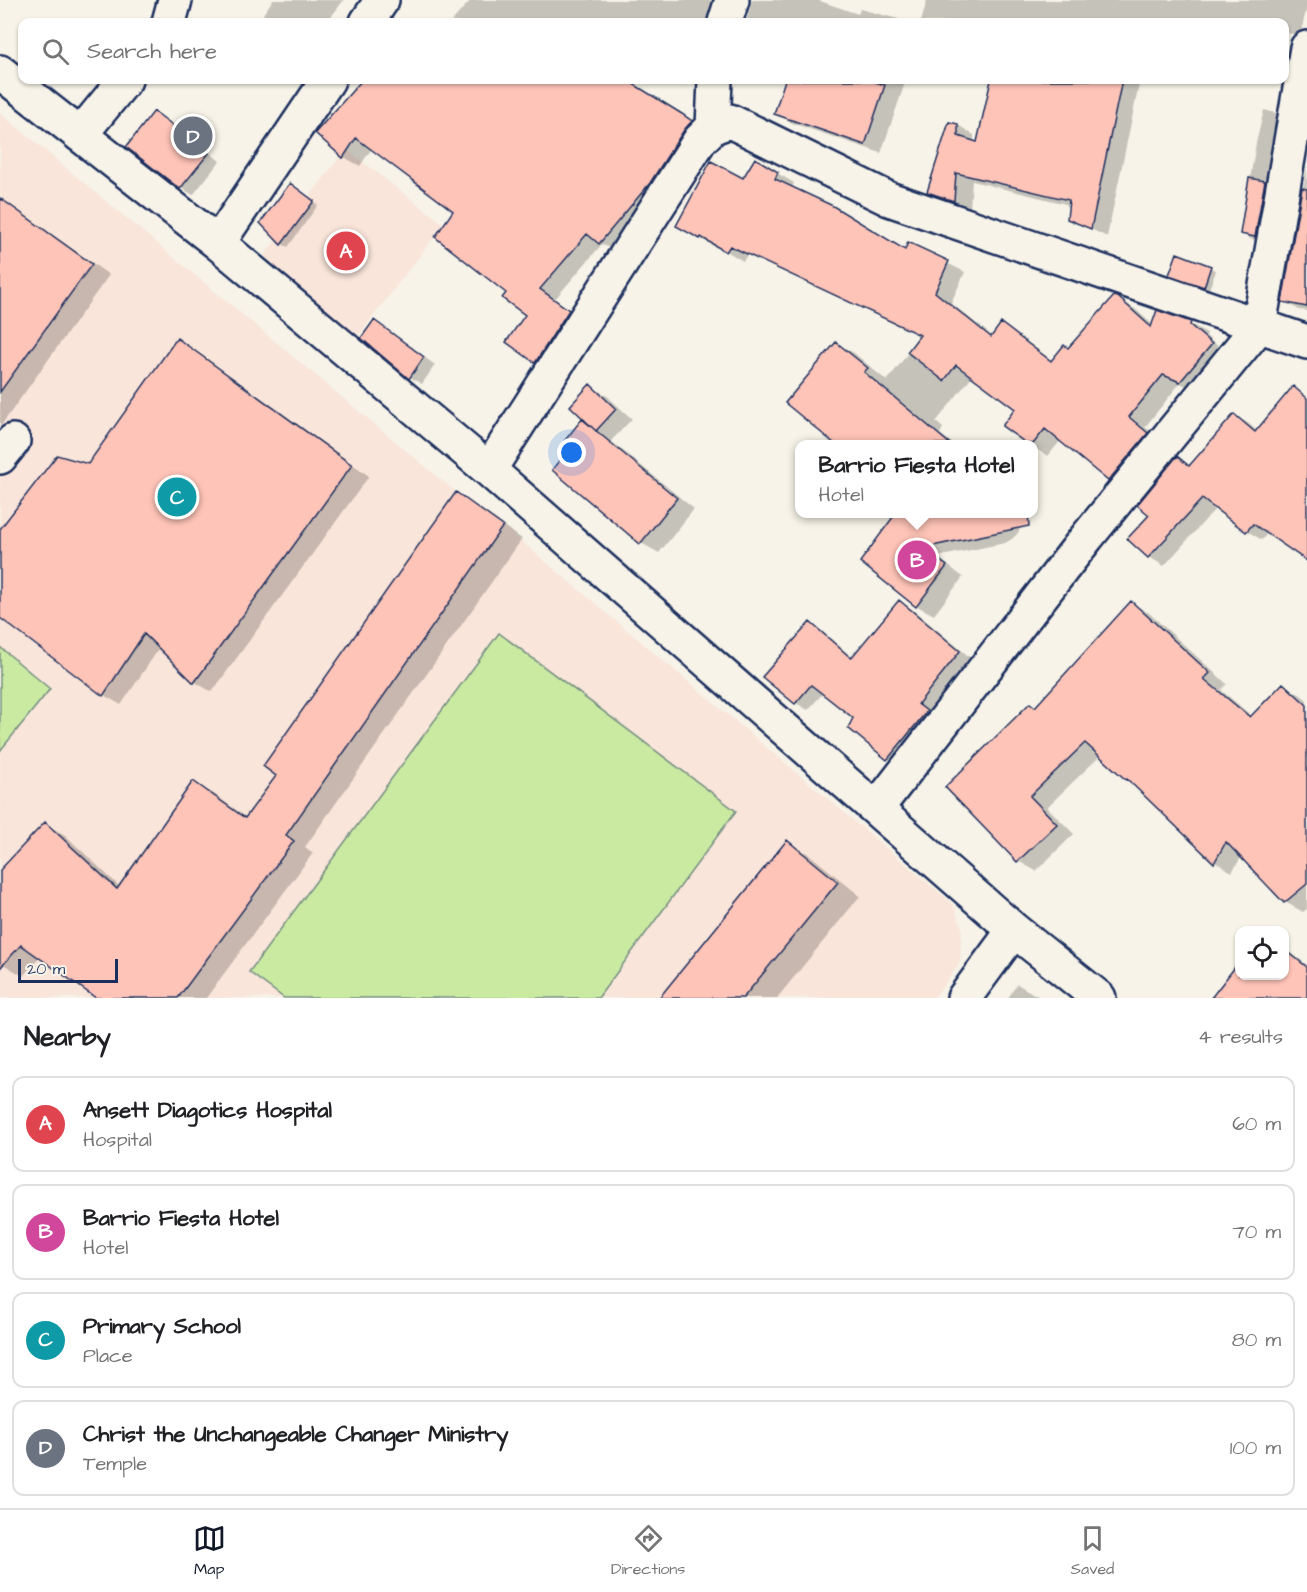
<!DOCTYPE html>
<html lang="en">
<head>
<meta charset="utf-8">
<style>
  body { margin:0; font-family:"Architects Daughter",sans-serif; background:#f2f2f2; color:#202124 }
  .controls { position:absolute; right:18px; bottom:18px; display:grid; overflow:hidden; border-radius:12px; box-shadow:0 2px 4px #0004 }
  .controls button { width:54px; height:54px; display:grid; place-items:center; padding:0; border:0; border-bottom:2px solid #e0e0e0; background:#fff; color:#202124; font:30px sans-serif }
  .scale { position:absolute; left:18px; bottom:15px; width:100px; box-sizing:border-box; padding-left:6px; border:3px solid #1b2f5e; border-top:0; font-size:16px; line-height:21px; white-space:nowrap; color:#1b2f5e; -webkit-text-stroke:4px #f7f3e8; paint-order:stroke }
  .you { position:absolute; left:572px; top:453px; width:21px; height:21px; margin:-15px; border:4px solid #fff; border-radius:50%; background:#1a73e8; box-shadow:0 0 0 9px #1a73e833 }
  .badge { display:grid; place-items:center; width:39px; height:39px; border-radius:50%; background:#111827; color:#fff; font-size:20px; font-weight:700 }
  .pin { position:absolute; translate:-50% -50%; border:3px solid #fff; box-shadow:0 2px 6px #0006 }
  .popup { position:absolute; left:795px; top:440px; width:243px; height:78px; box-sizing:border-box; display:grid; place-content:center; border-radius:12px; background:#fff; filter:drop-shadow(0 2px 4px #0005); font-size:20px; white-space:nowrap; color:#757577 }
  .popup b { font-size:22px; color:#202124 }
  .popup::after { content:''; position:absolute; left:50%; top:100%; margin-left:-12px; border:12px solid transparent; border-top-color:#fff }
  .list { margin:0; padding:0; list-style:none }
  h2 { display:flex; justify-content:space-between; align-items:center; height:78px; margin:0; padding:0 24px; font-size:26px }
  h2 small { font-size:20px; font-weight:400; color:#757577 }
  .list li { display:grid; grid-template-columns:39px 1fr auto; gap:18px; align-items:center; box-sizing:border-box; height:96px; margin:0 12px 12px; padding:0 12px; border:2px solid #e0e0e0; border-radius:12px }
  .list b { display:block; font-size:22px; white-space:nowrap }
  .list p { margin:0; font-size:20px; white-space:nowrap; color:#757577 }
  .list em { font-size:20px; font-style:normal; color:#757577 }
  .icon { flex:none; width:33px; height:33px; fill:none; stroke:currentColor; stroke-width:2; stroke-linecap:round; stroke-linejoin:round }
  .map { position:relative; flex:none; width:1307px; height:998px; overflow:hidden }
  .search { position:absolute; background:#fff; box-shadow:0 2px 4px #0004; left:18px; right:18px; top:18px; height:66px; display:flex; align-items:center; gap:15px; box-sizing:border-box; padding:0 21px; border-radius:12px; color:#757577; font-size:22px }
  .sheet { height:510px; background:#fff }
  nav { display:flex; justify-content:space-around; align-items:center; box-sizing:border-box; height:84px; border-top:2px solid #e0e0e0; background:#fff; font-size:16px; color:#757577 }
  nav a { display:grid; justify-items:center; gap:3px }
  nav .on { color:#111827 }
  .map>svg:first-child { display:block }
  .built { fill:#f9e5da }
  .green { fill:#caeaa2; stroke:#728c80; stroke-width:1.5 }
  .shadow { fill:#0003 }
  .building { fill:#ffc4b8; stroke:#1b2f5e; stroke-width:1.5 }
  .lines { fill:none; stroke-linecap:round; stroke-linejoin:round }
  .minor-casing { stroke:#1b2f5e; stroke-width:38 }
  .minor { stroke:#f7f3e8; stroke-width:33 }
</style>
</head>
<body>
<div class="map">
<svg width="1307" height="998" viewBox="0 0 1307 998">
  <rect width="100%" height="100%" fill="#f7f3e8"/>
  <filter id="ink" filterUnits="userSpaceOnUse"><feTurbulence type="fractalNoise" baseFrequency=".0167" numOctaves="2"/><feDisplacementMap in="SourceGraphic" scale="12" xChannelSelector="R" yChannelSelector="G"/><feConvolveMatrix kernelMatrix="1 2 1 2 8 2 1 2 1" color-interpolation-filters="sRGB"/></filter>
  <g filter="url(#ink)">
    <path class="built" d="M0 113 456 492 503 526 953 904 962 928 960 963 934 998H0Z
      M346 149 444 224 355 340 257 265Z"/>
    <path class="green" d="M499 633 736 811 598 998H284L249 972Z
      M0 647 50 689 0 751Z"/>
    <path class="shadow" d="M273 0H344L327 22H275L263 14Z
      M471 0H733L724 22H451Z
      M752 0H817L858 14 860 9 910 22H746L751 5Z
      M927 0H1307V7L1300 36 1284 32V22H1245L1221 17 1220 22H921Z
      M400 80H629L628 81 699 125 616 252 602 244 555 299 584 321 552 371 536 362 508 341 528 315 508 292 455 210 372 148 360 166 344 157 317 133 377 105Z
      M667 80H689L684 85Z
      M787 80H906L881 153 792 123 776 113Z
      M907 80H919V83Z
      M993 80H1140L1107 237 1068 218 1070 205 972 181 970 209 945 201 929 192 958 125 974 135V142L978 144Z
      M1264 110 1276 113 1288 119 1266 242 1252 240 1241 233 1256 143Z
      M154 113 166 119 220 161 193 195 181 188 128 147Z
      M755 160 794 183 792 188 906 252 908 244 965 272 951 303 993 337 1002 325 1018 335 1053 361 1069 349 1118 299 1135 309 1153 325 1190 324 1207 333 1206 336 1228 355 1197 391 1180 383 1145 427 1164 443 1126 490 1109 480 1061 440 1048 456 1034 448V444H1029L1004 425 1017 409 972 376 936 422 943 428 940 434 953 444H837L788 403 837 344 854 353 887 381 921 336 747 255 743 261 718 246 717 248 694 235 743 180Z
      M1307 167V311L1299 310 1284 301Z
      M296 189 318 205 288 247 282 244 262 223Z
      M0 197 109 275 0 427Z
      M1210 267 1216 271 1209 289 1177 278Z
      M374 322 386 329 435 365 422 384 410 377Z
      M177 340 195 350 369 476 212 692 195 682 160 647 121 705 104 695 0 617V531L89 466Z
      M590 386 606 395 632 419 611 441 694 509 659 553 641 543 554 470 568 452 582 421 593 428Z
      M1293 388 1307 397V559L1268 532 1262 540 1247 531 1216 508 1164 566 1149 557 1151 515 1177 458 1191 466 1234 415 1249 424 1258 432Z
      M456 494 476 506 522 539 305 847 313 853 206 998H99L40 957 23 976 0 962V872L45 824 65 835 120 887 194 783 214 794 247 818 279 776Z
      M1021 526 1018 533 1012 539 1005 543 937 557 963 577 934 615 917 606 862 561Z
      M900 602 912 609 972 659 929 711 938 719 900 765 888 759 850 728 855 718 823 693 808 710 796 703 764 676 810 624 822 631 853 658Z
      M1131 603 1149 613 1227 684 1221 690 1253 717 1284 685 1301 695 1307 700V909L1303 912 1285 902 1242 856 1232 872 1215 862 1132 781 1101 755 1047 807 1074 834 1036 871 1018 861 947 787 1036 708Z
      M787 842 810 855 860 896 777 998H661Z
      M1284 947 1307 965V998H1213L1240 965V975H1284Z
      M1017 984 1034 994 1041 998H1008Z"/>
    <path class="building" d="M362 80H627L682 114 692 121 684 130 650 183 599 244 587 234 540 289 569 310 535 363 506 342 525 315 502 298 506 293 435 237 453 211 356 138 343 158 315 133Z
      M785 80H869L885 85 865 145 774 114Z
      M991 80H1122L1091 229 1067 219 1069 200 956 173 954 201 927 192 949 122 958 124V136L977 142Z
      M154 111 209 153 180 189 126 147Z
      M755 158 778 172 775 179 833 206 905 250 908 242 949 261 935 292 991 337 1001 323 1051 361 1064 345 1068 348 1114 296 1118 297 1151 327 1157 310 1191 322 1190 325 1212 344 1180 382 1163 375 1129 417 1148 433 1108 481 1045 429 1033 444H1027L1002 426 1015 409 956 365 944 381 907 352 920 335 730 246 726 252 701 237 700 239 676 226 711 161 743 178Z
      M1249 178 1265 181 1255 237 1240 234Z
      M290 183 314 201 281 245 260 223Z
      M1302 188 1307 189V307L1282 302Z
      M0 198 92 264 0 392Z
      M1177 253 1211 266 1204 287 1169 275Z
      M374 320 424 357 409 379 361 338Z
      M177 338 352 465 194 683 144 634 103 696 0 618V529L57 455 88 464Z
      M836 342 868 368 864 372 950 444H835L785 403Z
      M590 384 616 409 596 431 570 406Z
      M1293 386 1307 398V561L1253 524 1246 532 1202 499 1148 558 1127 539 1149 515 1137 505 1177 456 1189 466 1234 414 1255 432Z
      M582 419 677 498 640 544 552 470 566 452 562 444Z
      M456 492 503 526 286 835 294 841 178 998H96L21 945 0 968V870L45 822 117 889 193 781 245 818 276 776 263 766Z
      M896 513H1028L1029 526 923 548 947 566 916 607 860 562Z
      M899 600 960 651 918 704 927 711 887 760 848 728 853 718 811 685 795 704 762 677 810 622 851 658Z
      M1131 601 1210 673 1204 679 1250 717 1283 683 1307 705V884L1284 903 1226 842 1214 863 1127 779 1126 780 1085 743 1030 796 1057 824 1017 862 945 787 1030 703 1035 707Z
      M787 840 838 882 743 998H659Z
      M1284 949 1307 967V998H1211L1239 962V975H1284Z"/>
    <g class="lines">
      <g class="minor-casing">
        <path id="minor" d="M169 22 175 0
          M367 22 382 0
          M725 22 732 0
          M0 72 218 243 489 470 1014 930 1099 998
          M713 127 715 80
          M80 135 125 80
          M218 243 328 80
          M0 457 13 441
          M489 470 700 140 713 127 730 121 889 199 1307 342
          M876 809 1087 537 1259 326 1307 48
          M964 998 1014 930"/>
      </g>
      <use href="#minor" class="minor"/>
    </g>
  </g>
</svg>
<div class="controls">
<button><svg class="icon" aria-label="locate" viewBox="0 0 24 24"><circle cx="12" cy="12" r="6"/><path d="M12 2v4M12 18v4M2 12h4M18 12h4"/></svg></button>
</div>
<div class="scale">20 m</div>
<div class="you"></div>
<div class="pin badge" style="left:346px;top:251px;background:#e0444e">A</div>
<div class="pin badge" style="left:917px;top:560px;background:#d1479c">B</div>
<div class="popup"><b>Barrio Fiesta Hotel</b>Hotel</div>
<div class="pin badge" style="left:177px;top:497px;background:#0f9aa8">C</div>
<div class="pin badge" style="left:193px;top:136px;background:#6b7280">D</div>
<div class="search"><svg class="icon" aria-label="search" viewBox="0 0 24 24"><circle cx="10" cy="10" r="6"/><path d="M15 15l6 6"/></svg>Search here</div>
</div>
<section class="sheet">
<h2>Nearby<small>4 results</small></h2>
<ul class="list">
<li><span class="badge" style="background:#e0444e">A</span><div><b>Ansett Diagotics Hospital</b><p>Hospital</p></div><em>60 m</em></li>
<li><span class="badge" style="background:#d1479c">B</span><div><b>Barrio Fiesta Hotel</b><p>Hotel</p></div><em>70 m</em></li>
<li><span class="badge" style="background:#0f9aa8">C</span><div><b>Primary School</b><p>Place</p></div><em>80 m</em></li>
<li><span class="badge" style="background:#6b7280">D</span><div><b>Christ the Unchangeable Changer Ministry</b><p>Temple</p></div><em>100 m</em></li>
</ul>
</section>
<nav>
<a class="on"><svg class="icon" aria-label="map" viewBox="0 0 24 24"><path d="M3 6l6-2 6 2 6-2v14l-6 2-6-2-6 2zM9 4v14M15 6v14"/></svg>Map</a>
<a><svg class="icon" aria-label="directions" viewBox="0 0 24 24"><path d="M12 3l9 9-9 9-9-9zM9 14v-3h6M13 9l2 2-2 2"/></svg>Directions</a>
<a><svg class="icon" aria-label="saved" viewBox="0 0 24 24"><path d="M7 4h10v16l-5-4-5 4z"/></svg>Saved</a>
</nav>
</body>
</html>
